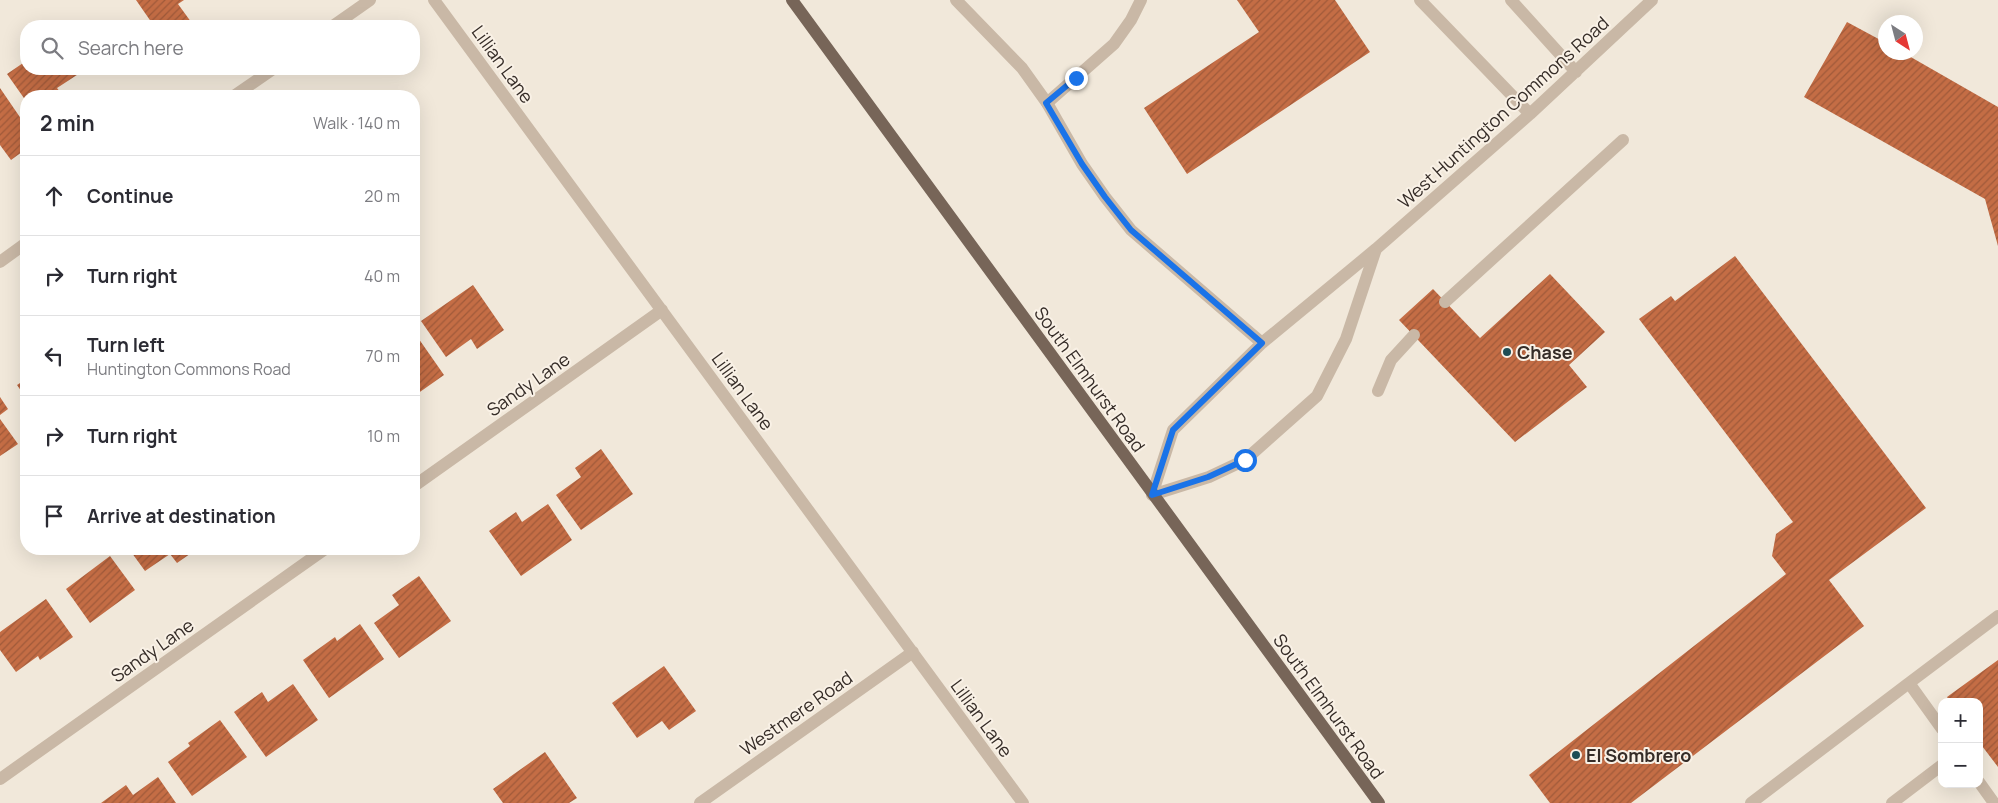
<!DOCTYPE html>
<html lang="en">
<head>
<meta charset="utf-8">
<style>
  body { margin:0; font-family:Manrope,sans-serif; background:#f7f7f7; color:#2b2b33 }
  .controls { position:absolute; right:15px; bottom:15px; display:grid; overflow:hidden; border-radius:10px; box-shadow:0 5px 20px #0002 }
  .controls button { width:45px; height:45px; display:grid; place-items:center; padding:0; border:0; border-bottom:1px solid #e1e1e2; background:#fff; color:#2b2b33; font:25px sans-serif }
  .compass { position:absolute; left:1878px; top:15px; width:45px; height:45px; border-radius:50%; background:#fff; box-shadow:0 5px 20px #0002; rotate:144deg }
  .stop { position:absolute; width:15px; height:15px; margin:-11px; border:4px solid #1a73e8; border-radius:50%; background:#fff }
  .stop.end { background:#1a73e8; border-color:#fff; box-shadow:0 1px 5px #0008 }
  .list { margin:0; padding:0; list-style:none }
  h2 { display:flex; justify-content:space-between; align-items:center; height:65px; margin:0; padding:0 20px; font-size:21px }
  h2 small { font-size:16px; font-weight:400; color:#7c7c81 }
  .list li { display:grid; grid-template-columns:32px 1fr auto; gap:15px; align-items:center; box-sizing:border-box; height:80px; padding:0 20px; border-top:1px solid #e1e1e2 }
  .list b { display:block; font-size:19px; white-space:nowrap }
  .list p { margin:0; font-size:16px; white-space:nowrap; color:#7c7c81 }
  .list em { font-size:16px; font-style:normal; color:#7c7c81 }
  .icon { flex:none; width:28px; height:28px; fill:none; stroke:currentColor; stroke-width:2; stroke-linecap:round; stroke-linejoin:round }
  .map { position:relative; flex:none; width:1998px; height:803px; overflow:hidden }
  .search { position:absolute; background:#fff; box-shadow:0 5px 20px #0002; left:20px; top:20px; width:400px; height:55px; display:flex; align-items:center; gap:12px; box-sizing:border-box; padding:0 18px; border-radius:20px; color:#7c7c81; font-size:19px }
  .panel { position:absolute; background:#fff; box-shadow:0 5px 20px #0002; left:20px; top:90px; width:400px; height:465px; border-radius:20px }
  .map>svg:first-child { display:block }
  .building { fill:url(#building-hatch) }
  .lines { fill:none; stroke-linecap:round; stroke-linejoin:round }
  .service { stroke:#c9b8a6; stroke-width:12 }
  .minor { stroke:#c9b8a6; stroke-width:12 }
  .primary { stroke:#776558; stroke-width:12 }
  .route { stroke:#1a73e8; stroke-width:6 }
  .poi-dot { fill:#1d4d55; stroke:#f9f1e6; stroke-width:2 }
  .labels { text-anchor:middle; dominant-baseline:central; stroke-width:4; stroke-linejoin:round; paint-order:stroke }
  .street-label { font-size:18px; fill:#352c27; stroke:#f9f1e6 }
  .poi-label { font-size:18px; font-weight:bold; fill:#352c27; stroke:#f9f1e6; text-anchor:start }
</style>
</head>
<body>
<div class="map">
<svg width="1998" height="803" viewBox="0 0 1998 803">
  <defs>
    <pattern id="building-hatch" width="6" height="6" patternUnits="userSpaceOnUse" patternTransform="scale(1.25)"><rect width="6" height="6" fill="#c46d45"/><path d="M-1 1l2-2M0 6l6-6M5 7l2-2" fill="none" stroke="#a05a3a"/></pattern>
  </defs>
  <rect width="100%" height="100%" fill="#f1e8da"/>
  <path class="building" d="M136 0H184L178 4 194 26H154Z
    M1237 0H1335L1370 52 1187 174 1144 108 1259 32Z
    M1847 22 1886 43V52H1902L1998 107V246L1985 199 1804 97Z
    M26 61V69H77L80 73 57 88 63 96H26V101L7 74Z
    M0 88 26 126V149L11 160 0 145Z
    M1735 256 1926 508 1829 580 1864 626 1631 803H1550L1529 775 1786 574 1772 556 1776 534 1793 522 1639 319 1671 296 1675 301Z
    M1550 274 1605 332 1569 365 1587 387 1515 442 1399 320 1433 289 1480 338Z
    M473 285 504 330 477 349 471 339 446 357 421 321Z
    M414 332 444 375 417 394 414 389Z
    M26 379V398L17 385Z
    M0 397 8 409 0 415Z
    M0 419 18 444 0 456Z
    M601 449 633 494 581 530 556 495 581 477 575 468Z
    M548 504 572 540 521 576 489 531 516 512 522 522Z
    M129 549H197L177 563 170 554 145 571Z
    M110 556 135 590 90 623 66 589Z
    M419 576 451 621 399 658 374 623 399 605 392 595Z
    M46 599 73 637 40 660 38 656 16 672 0 650V632Z
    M360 624 384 659 329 698 303 660 335 637 337 641Z
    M1998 660V767L1979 742V702H1950L1947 697Z
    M664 666 696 711 669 730 662 721 637 738 612 703Z
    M293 684 318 720 266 757 234 712 262 692 268 702Z
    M220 720 247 757 192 796 168 762 190 746 188 743Z
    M545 752 577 798 569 803H503L493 789Z
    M158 777 176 803H101L126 785 133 795Z"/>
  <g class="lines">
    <path class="service" d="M1047 103 1114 44 1131 20 1141 0
      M1445 302 1623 140
      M1378 391 1391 360 1414 335
      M1909 683 1998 616
      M1979 782 1994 803
      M1751 803 1909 683 1942 729
      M1892 803 1942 765"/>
    <path class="minor" d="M434 0 1023 803
      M956 0 1022 68 1047 103 1082 164 1105 197 1131 230 1262 343
      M1420 0 1530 114
      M1511 0 1576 72
      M333 26 370 0
      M234 96 273 69
      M0 262 26 243
      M414 486 662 310
      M1152 495 1173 430 1262 343 1376 249 1530 114 1652 0
      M1152 495 1209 477 1245 460 1317 396 1346 339 1376 249
      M0 779 325 549
      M700 803 913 652"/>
    <path class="primary" d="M792 0 1379 803"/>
  </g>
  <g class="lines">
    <path class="route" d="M1076 78 1046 103 1082 164 1105 197 1131 230 1262 343 1173 430 1152 495 1208 477 1245 460"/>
  </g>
  <g class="poi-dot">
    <circle cx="1507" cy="352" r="5"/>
    <circle cx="1576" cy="755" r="5"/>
  </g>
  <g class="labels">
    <g class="street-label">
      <text transform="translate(503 64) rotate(54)">Lillian Lane</text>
      <text transform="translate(1503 112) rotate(-42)">West Huntington Commons Road</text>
      <text transform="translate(1090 379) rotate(54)">South Elmhurst Road</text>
      <text transform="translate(528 384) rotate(-35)">Sandy Lane</text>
      <text transform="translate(743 391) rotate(54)">Lillian Lane</text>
      <text transform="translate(152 650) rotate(-35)">Sandy Lane</text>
      <text transform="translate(1329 706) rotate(54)">South Elmhurst Road</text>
      <text transform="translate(796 713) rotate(-35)">Westmere Road</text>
      <text transform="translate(982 718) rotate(54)">Lillian Lane</text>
    </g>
    <g class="poi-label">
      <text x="1517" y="352">Chase</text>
      <text x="1586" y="755">El Sombrero</text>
    </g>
  </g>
</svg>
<div class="controls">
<button>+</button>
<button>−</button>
</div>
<svg class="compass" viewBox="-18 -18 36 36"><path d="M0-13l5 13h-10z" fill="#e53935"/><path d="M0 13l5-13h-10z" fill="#7c7c81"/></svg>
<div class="stop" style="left:1245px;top:460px"></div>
<div class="stop end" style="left:1076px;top:78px"></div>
<div class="search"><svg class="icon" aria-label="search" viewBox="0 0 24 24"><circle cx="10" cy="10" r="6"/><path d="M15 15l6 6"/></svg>Search here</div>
<section class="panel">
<h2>2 min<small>Walk · 140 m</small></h2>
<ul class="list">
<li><svg class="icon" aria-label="ahead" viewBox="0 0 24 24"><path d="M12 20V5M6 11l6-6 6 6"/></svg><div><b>Continue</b></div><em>20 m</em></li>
<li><svg class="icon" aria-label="right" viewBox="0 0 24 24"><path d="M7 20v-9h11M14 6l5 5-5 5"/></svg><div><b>Turn right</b></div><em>40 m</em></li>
<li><svg class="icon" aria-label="left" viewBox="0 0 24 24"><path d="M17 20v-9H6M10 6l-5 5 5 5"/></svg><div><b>Turn left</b><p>Huntington Commons Road</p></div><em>70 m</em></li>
<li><svg class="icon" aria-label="right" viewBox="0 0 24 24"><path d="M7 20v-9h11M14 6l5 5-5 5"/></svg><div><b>Turn right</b></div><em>10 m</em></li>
<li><svg class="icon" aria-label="arrive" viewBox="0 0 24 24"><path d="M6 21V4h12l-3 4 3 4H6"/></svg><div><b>Arrive at destination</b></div></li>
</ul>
</section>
</div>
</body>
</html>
